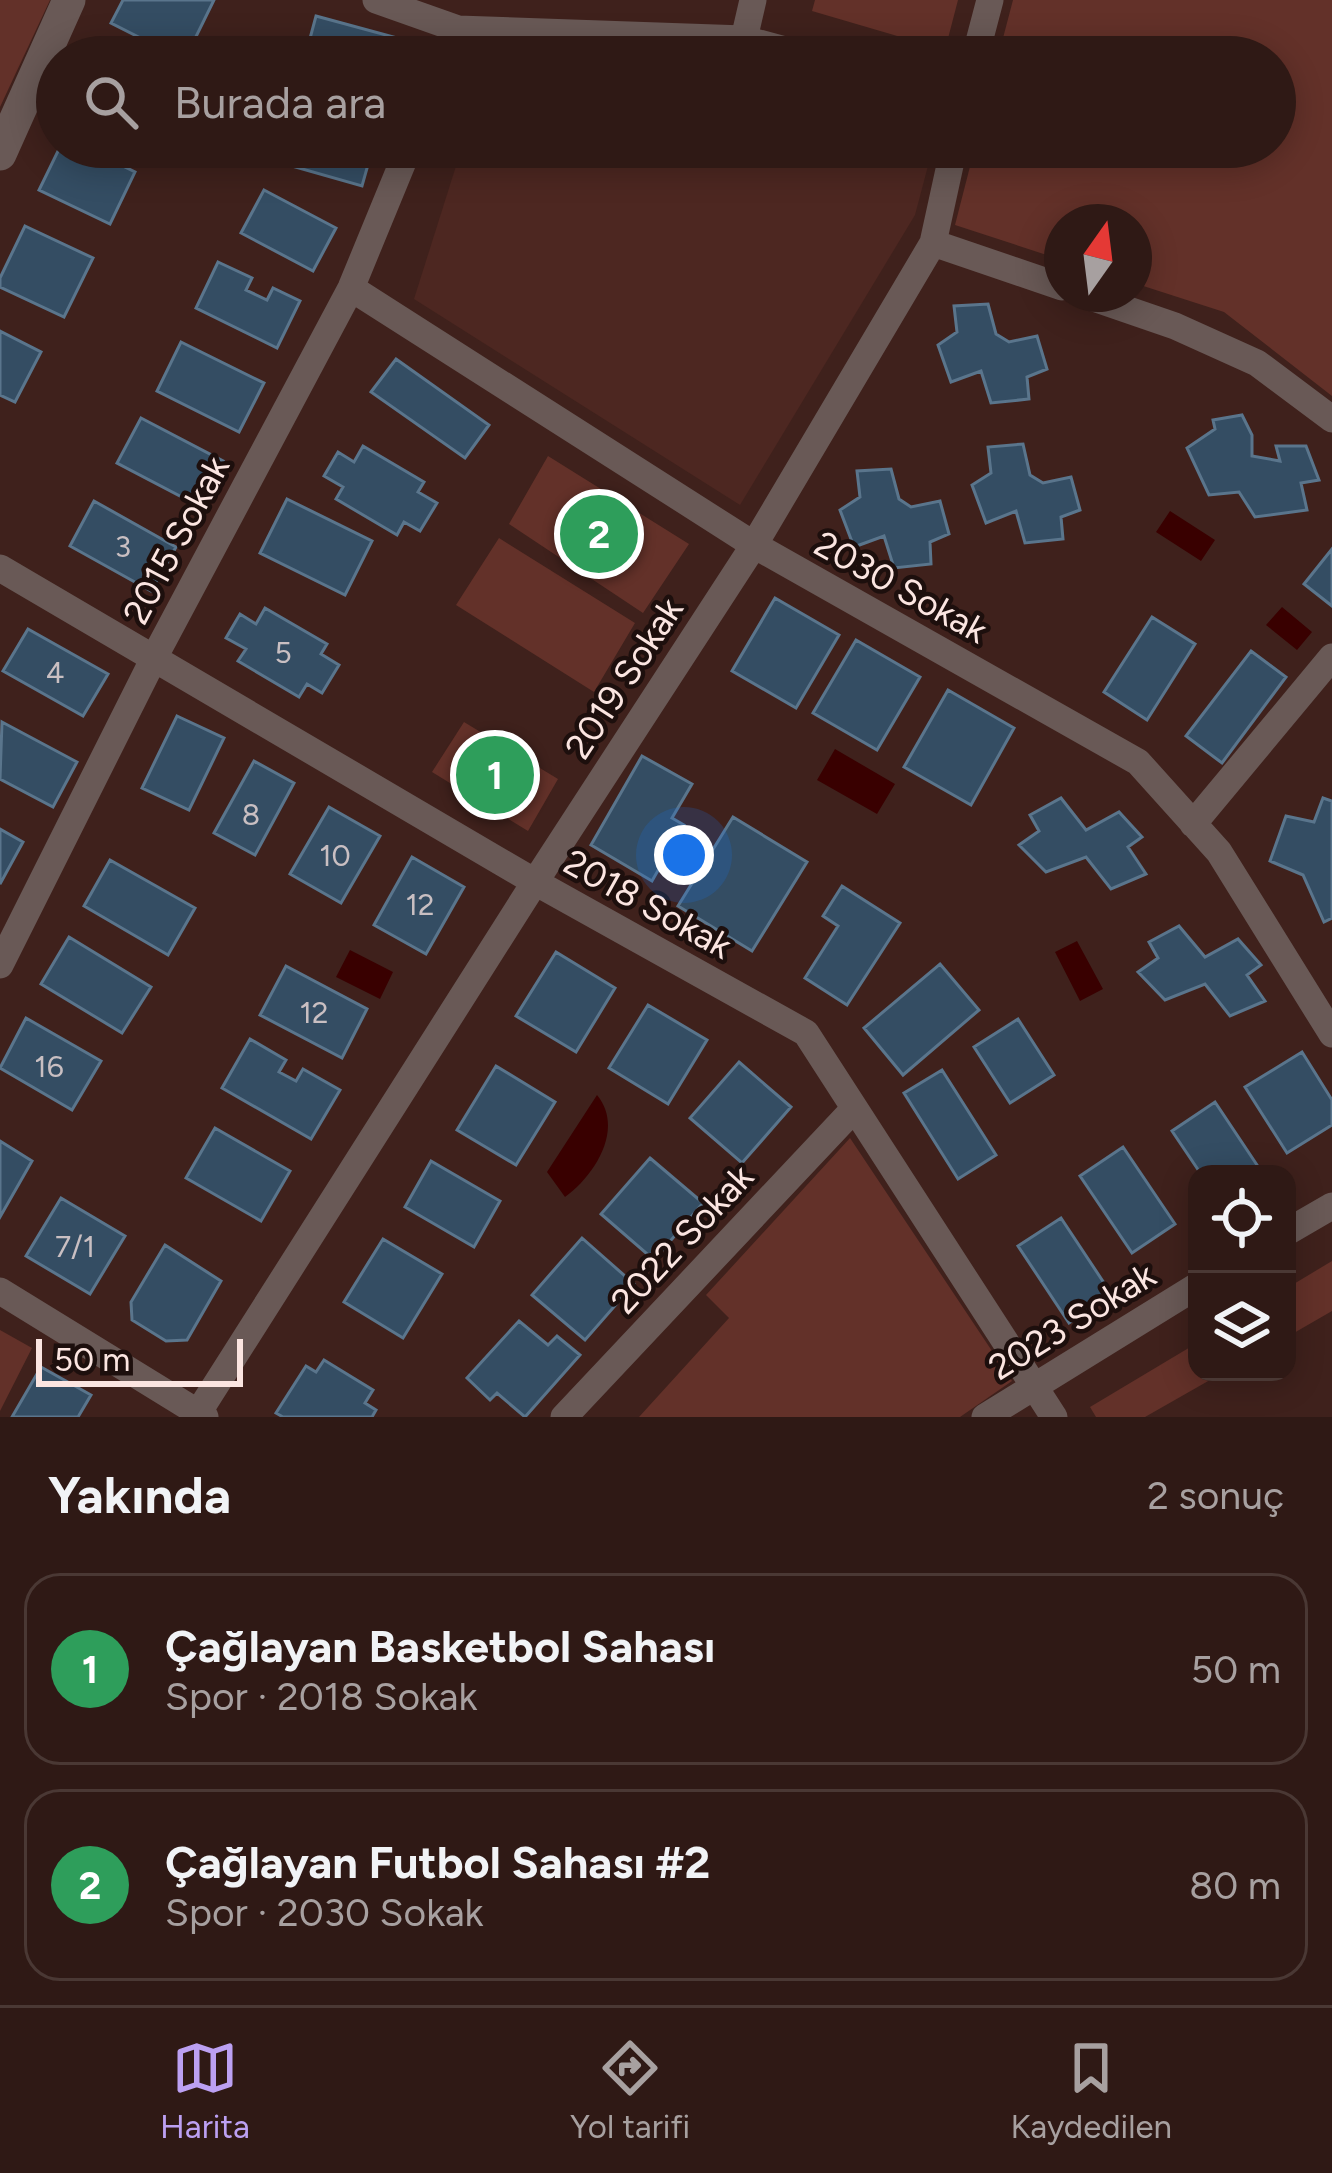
<!DOCTYPE html>
<html lang="tr">
<head>
<meta charset="utf-8">
<style>
  body { margin:0; font-family:Figtree,sans-serif; background:#37221e; color:#f1f3f6 }
  .controls { position:absolute; right:36px; bottom:36px; display:grid; overflow:hidden; border-radius:24px; box-shadow:0 6px 30px #0003 }
  .controls button { width:108px; height:108px; display:grid; place-items:center; padding:0; border:0; border-bottom:3px solid #4a3834; background:#2f1915; color:#f1f3f6; font:60px sans-serif }
  .compass { position:absolute; left:1044px; top:204px; width:108px; height:108px; border-radius:50%; background:#2f1915; box-shadow:0 6px 30px #0003; rotate:14deg }
  .scale { position:absolute; left:36px; bottom:30px; width:207px; box-sizing:border-box; padding-left:12px; border:6px solid #fbe5e1; border-top:0; font-size:33px; line-height:42px; white-space:nowrap; color:#fbe5e1; -webkit-text-stroke:9px #1d0f0d; paint-order:stroke }
  .you { position:absolute; left:684px; top:855px; width:42px; height:42px; margin:-30px; border:9px solid #fff; border-radius:50%; background:#1a73e8; box-shadow:0 0 0 18px #1a73e833 }
  .badge { display:grid; place-items:center; width:78px; height:78px; border-radius:50%; background:#bca0f2; color:#fff; font-size:39px; font-weight:700 }
  .pin { position:absolute; translate:-50% -50%; border:6px solid #fff; box-shadow:0 3px 12px #0006 }
  .list { margin:0; padding:0; list-style:none }
  h2 { display:flex; justify-content:space-between; align-items:center; height:156px; margin:0; padding:0 48px; font-size:51px }
  h2 small { font-size:39px; font-weight:400; color:#a7a0a0 }
  .list li { display:grid; grid-template-columns:78px 1fr auto; gap:36px; align-items:center; box-sizing:border-box; height:192px; margin:0 24px 24px; padding:0 24px; border:3px solid #4a3834; border-radius:36px }
  .list b { display:block; font-size:45px; white-space:nowrap }
  .list p { margin:0; font-size:39px; white-space:nowrap; color:#a7a0a0 }
  .list em { font-size:39px; font-style:normal; color:#a7a0a0 }
  .icon { flex:none; width:66px; height:66px; fill:none; stroke:currentColor; stroke-width:2; stroke-linecap:round; stroke-linejoin:round }
  .map { position:relative; flex:none; width:1332px; height:1417px; overflow:hidden }
  .search { position:absolute; background:#2f1915; box-shadow:0 6px 30px #0003; left:36px; right:36px; top:36px; height:132px; display:flex; align-items:center; gap:30px; box-sizing:border-box; padding:0 42px; border-radius:66px; color:#a7a0a0; font-size:45px }
  .sheet { height:588px; background:#2f1915 }
  nav { display:flex; justify-content:space-around; align-items:center; box-sizing:border-box; height:168px; border-top:3px solid #4a3834; background:#2f1915; font-size:33px; color:#a7a0a0 }
  nav a { display:grid; justify-items:center; gap:6px }
  nav .on { color:#bca0f2 }
  .map>svg:first-child { display:block }
  .built { fill:#4d2721 }
  .green { fill:#633129 }
  .water { fill:#390000 }
  .building { fill:#344d63; stroke:#5a758c; stroke-width:3 }
  .lines { fill:none; stroke-linecap:round; stroke-linejoin:round }
  .minor { stroke:#695956; stroke-width:27 }
  .tertiary { stroke:#695956; stroke-width:33 }
  .labels { text-anchor:middle; dominant-baseline:central; stroke-width:9; stroke-linejoin:round; paint-order:stroke }
  .number-label { font-size:30px; fill:#c9bfc2 }
  .street-label { font-size:36px; fill:#fbe5e1; stroke:#1d0f0d }
</style>
</head>
<body>
<div class="map">
<svg width="1332" height="1417" viewBox="0 0 1332 1417">
  <rect width="100%" height="100%" fill="#3f211c"/>
  <path class="built" d="M462 147H933L915 215 740 505 414 299Z"/>
  <path class="green" d="M0 0H50L0 107Z
    M815 0H958L945 50 812 11Z
    M1013 0H1332V396L1224 312 1134 283V222H1062V260L955 225 975 147H1275V57H998Z
    M548 456 689 544 643 613 509 524Z
    M499 538 635 623 594 692 456 605Z
    M464 722 558 779 528 831 432 772Z
    M850 1138 1012 1381 960 1417H639L729 1318 706 1295Z
    M1332 1261V1311L1287 1337V1288Z
    M0 1330 32 1348 0 1411Z
    M1197 1343V1372H1224L1145 1417H1096L1090 1407Z"/>
  <path class="water" d="M1170 511 1215 540 1201 561 1156 532Z
    M1282 607 1312 632 1297 650 1266 625Z
    M835 749 895 784 877 814 817 780Z
    M1077 941 1103 989 1080 1001 1055 952Z
    M350 950 393 972 380 999 336 977Z
    M597 1095C625 1129 594 1176 565 1197L547 1172Z"/>
  <path class="building" d="M123 0H214L186 57H178L111 23Z
    M316 16 401 39 396 57H305Z
    M60 147H84L135 172 110 224 39 190Z
    M270 147H373L362 186 267 159Z
    M264 190 336 228 313 271 241 233Z
    M25 226 93 258 64 317 0 287V278Z
    M218 262 252 278 246 290 267 300 273 288 300 301 277 348 196 308Z
    M988 304 996 334 1009 342 1037 336 1047 369 1027 377 1029 399 991 403 981 371 951 382 938 345 957 332 954 306Z
    M0 331 41 352 15 402 0 395Z
    M181 342 264 383 239 432 157 391Z
    M396 359 489 425 465 458 371 392Z
    M1242 415 1252 435V456L1280 461 1276 446H1306L1319 480 1301 483 1307 510 1255 517 1239 492 1209 495 1187 448 1215 429 1213 420Z
    M141 418 223 461 199 506 117 463Z
    M1023 444 1030 475 1043 483 1071 477 1080 510 1061 517 1063 539 1025 543 1016 511 986 523 972 485 991 473 988 447Z
    M363 446 424 482 418 492 437 503 420 531 404 522 397 535 336 499 343 487 324 476 338 452 354 462Z
    M891 469 899 499 911 507 940 501 949 534 930 542 931 564 894 568 884 536 854 547 840 510 860 497 857 471Z
    M287 499 372 541 345 595 260 553Z
    M94 501 176 547 151 591 70 546Z
    M1332 549V606L1304 584Z
    M775 598 839 635 796 708 732 671Z
    M265 608 327 644 321 654 339 665 322 693 307 684 299 697 238 661 246 649 226 638 240 614 256 624Z
    M1152 617 1195 644 1147 720 1104 692Z
    M28 629 108 674 83 716 3 671Z
    M856 640 920 677 877 750 813 713Z
    M1251 651 1286 677 1222 763 1186 736Z
    M948 690 1014 728 971 805 904 767Z
    M177 716 224 738 189 810 142 788Z
    M2 722 77 762 53 807 0 779Z
    M642 756 692 784 672 818 684 825 652 881 591 845Z
    M254 761 294 783 255 855 214 833Z
    M1061 798 1086 830 1119 812 1142 837 1128 847 1146 874 1111 889 1086 857 1046 872 1019 845 1039 831 1030 815Z
    M1323 798 1332 801V918L1324 922 1303 875 1270 861 1286 816 1314 822Z
    M329 807 380 836 341 903 290 874Z
    M733 817 807 862 752 951 678 906Z
    M0 829 23 842 0 884Z
    M412 857 464 887 426 954 374 925Z
    M110 860 195 908 168 955 84 906Z
    M842 886 900 923 847 1005 805 978 838 926 823 916Z
    M1179 926 1205 957 1238 939 1261 965 1247 975 1265 1001 1230 1016 1205 984 1165 1000 1138 972 1158 958 1149 942Z
    M69 937 151 987 122 1033 41 984Z
    M556 952 615 988 576 1052 516 1016Z
    M940 964 979 1010 903 1075 864 1028Z
    M286 966 367 1009 342 1058 260 1015Z
    M648 1005 707 1040 668 1104 609 1068Z
    M26 1018 101 1061 72 1110 0 1068Z
    M1018 1019 1054 1075 1010 1103 974 1047Z
    M250 1039 286 1060 279 1072 296 1081 303 1069 340 1090 311 1139 222 1088Z
    M1302 1052 1332 1100V1125L1287 1153 1245 1087Z
    M739 1062 791 1107 742 1163 690 1118Z
    M496 1066 555 1102 516 1165 457 1130Z
    M942 1070 996 1155 958 1179 904 1093Z
    M1215 1102 1263 1174H1201L1172 1131Z
    M215 1128 290 1171 261 1221 186 1178Z
    M0 1141 32 1161 0 1217Z
    M1123 1147 1175 1224 1132 1253 1080 1176Z
    M650 1158 703 1203 654 1260 601 1214Z
    M431 1161 500 1201 474 1247 405 1207Z
    M61 1198 125 1236 90 1294 26 1256Z
    M1061 1218 1112 1295 1069 1323 1018 1246Z
    M582 1238 634 1284 585 1340 532 1295Z
    M383 1239 442 1274 403 1338 344 1302Z
    M165 1245 221 1281 187 1340 166 1341 132 1320 131 1302Z
    M519 1321 548 1345 557 1336 580 1355 525 1417 497 1393 490 1400 467 1378Z
    M324 1360 373 1390 365 1403 376 1410 372 1417H283L276 1413 306 1366 316 1372Z
    M41 1367 91 1395 78 1417H12Z"/>
  <g class="lines">
    <path class="minor" d="M376 0 458 29 744 39 811 57
      M744 39 753 0
      M975 57 990 0
      M933 243 1062 287
      M351 288 754 545 1138 762 1219 852 1332 1034
      M1082 294 1175 326 1257 363 1332 419
      M0 568 535 882 806 1033 1054 1417
      M1193 824 1332 657
      M0 965 155 656 351 288 409 147
      M1287 1232 1332 1206
      M0 1291 205 1417
      M198 1413 535 882 754 545 933 243 954 147
      M564 1417 853 1110
      M985 1417 1197 1286"/>
    <path class="tertiary" d="M0 154 69 0"/>
  </g>
  <g class="labels">
    <g class="number-label">
      <text x="123" y="546">3</text>
      <text x="283" y="652">5</text>
      <text x="55" y="672">4</text>
      <text x="251" y="814">8</text>
      <text x="335" y="855">10</text>
      <text x="420" y="904">12</text>
      <text x="314" y="1012">12</text>
      <text x="49" y="1066">16</text>
      <text x="75" y="1246">7/1</text>
    </g>
    <g class="street-label">
      <text transform="translate(176 540) rotate(-62)">2015 Sokak</text>
      <text transform="translate(901 587) rotate(29)">2030 Sokak</text>
      <text transform="translate(624 678) rotate(-57)">2019 Sokak</text>
      <text transform="translate(648 904) rotate(29)">2018 Sokak</text>
      <text transform="translate(682 1239) rotate(-47)">2022 Sokak</text>
      <text transform="translate(1072 1321) rotate(-32)">2023 Sokak</text>
    </g>
  </g>
</svg>
<div class="controls">
<button><svg class="icon" aria-label="locate" viewBox="0 0 24 24"><circle cx="12" cy="12" r="6"/><path d="M12 2v4M12 18v4M2 12h4M18 12h4"/></svg></button>
<button><svg class="icon" aria-label="layers" viewBox="0 0 24 24"><path d="M12 4l9 5-9 5-9-5zM3 14l9 5 9-5"/></svg></button>
</div>
<svg class="compass" viewBox="-18 -18 36 36"><path d="M0-13l5 13h-10z" fill="#e53935"/><path d="M0 13l5-13h-10z" fill="#a7a0a0"/></svg>
<div class="scale">50 m</div>
<div class="you"></div>
<div class="pin badge" style="left:495px;top:775px;background:#2e9e5b">1</div>
<div class="pin badge" style="left:599px;top:534px;background:#2e9e5b">2</div>
<div class="search"><svg class="icon" aria-label="search" viewBox="0 0 24 24"><circle cx="10" cy="10" r="6"/><path d="M15 15l6 6"/></svg>Burada ara</div>
</div>
<section class="sheet">
<h2>Yakında<small>2 sonuç</small></h2>
<ul class="list">
<li><span class="badge" style="background:#2e9e5b">1</span><div><b>Çağlayan Basketbol Sahası</b><p>Spor · 2018 Sokak</p></div><em>50 m</em></li>
<li><span class="badge" style="background:#2e9e5b">2</span><div><b>Çağlayan Futbol Sahası #2</b><p>Spor · 2030 Sokak</p></div><em>80 m</em></li>
</ul>
</section>
<nav>
<a class="on"><svg class="icon" aria-label="map" viewBox="0 0 24 24"><path d="M3 6l6-2 6 2 6-2v14l-6 2-6-2-6 2zM9 4v14M15 6v14"/></svg>Harita</a>
<a><svg class="icon" aria-label="directions" viewBox="0 0 24 24"><path d="M12 3l9 9-9 9-9-9zM9 14v-3h6M13 9l2 2-2 2"/></svg>Yol tarifi</a>
<a><svg class="icon" aria-label="saved" viewBox="0 0 24 24"><path d="M7 4h10v16l-5-4-5 4z"/></svg>Kaydedilen</a>
</nav>
</body>
</html>
